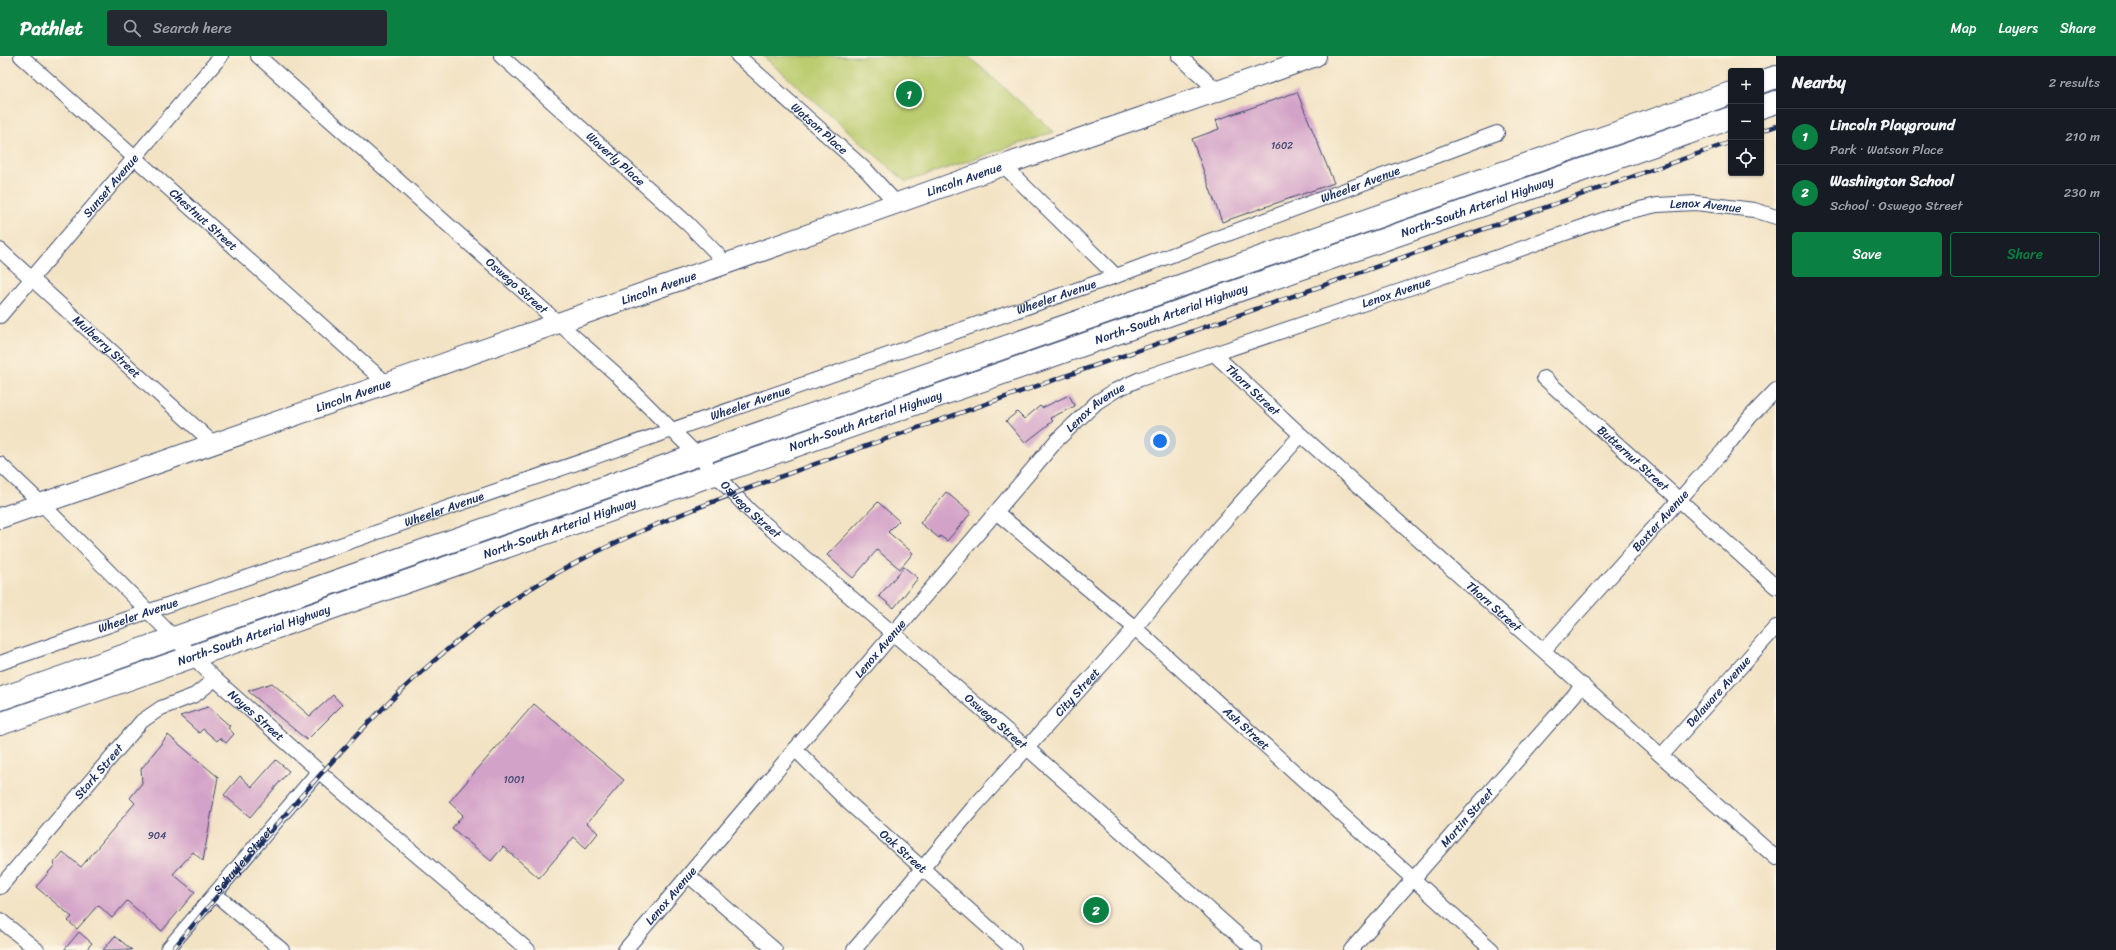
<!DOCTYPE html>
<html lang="en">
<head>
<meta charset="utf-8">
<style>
  body { margin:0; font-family:Sriracha,sans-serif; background:#242831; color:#f1f3f6 }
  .controls { position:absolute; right:12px; top:12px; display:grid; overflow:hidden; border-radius:4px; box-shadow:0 1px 3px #0004 }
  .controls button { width:36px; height:36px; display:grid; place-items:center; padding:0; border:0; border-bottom:1px solid #363941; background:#171b24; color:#f1f3f6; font:20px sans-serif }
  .you { position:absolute; left:1160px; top:385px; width:14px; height:14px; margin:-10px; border:3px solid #fff; border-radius:50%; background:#1a73e8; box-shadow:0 0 0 6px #1a73e833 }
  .badge { display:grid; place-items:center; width:26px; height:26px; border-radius:50%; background:#0b8043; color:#fff; font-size:13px; font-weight:700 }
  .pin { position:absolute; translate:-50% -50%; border:2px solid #fff; box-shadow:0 1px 4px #0006 }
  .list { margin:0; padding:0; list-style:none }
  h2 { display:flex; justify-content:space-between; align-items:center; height:52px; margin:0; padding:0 16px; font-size:17px }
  h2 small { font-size:13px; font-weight:400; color:#9ea1a6 }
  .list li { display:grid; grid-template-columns:26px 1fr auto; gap:12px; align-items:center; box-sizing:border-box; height:56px; padding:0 16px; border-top:1px solid #363941 }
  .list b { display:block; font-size:15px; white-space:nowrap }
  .list p { margin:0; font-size:13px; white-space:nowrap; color:#9ea1a6 }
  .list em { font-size:13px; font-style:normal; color:#9ea1a6 }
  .actions { display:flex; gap:8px; padding:12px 16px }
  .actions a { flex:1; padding:9px 0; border:1px solid #0b8043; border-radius:4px; text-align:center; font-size:14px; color:#0b8043 }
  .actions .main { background:#0b8043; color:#fff }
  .icon { flex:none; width:22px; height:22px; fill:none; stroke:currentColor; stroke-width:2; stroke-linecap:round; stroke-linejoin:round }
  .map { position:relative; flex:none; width:1776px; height:894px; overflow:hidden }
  header { display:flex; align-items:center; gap:24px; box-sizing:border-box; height:56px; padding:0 20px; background:#0b8043; color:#fff }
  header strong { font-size:19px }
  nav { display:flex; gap:22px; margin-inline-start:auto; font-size:14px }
  .search { width:280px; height:36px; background:#242831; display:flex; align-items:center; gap:10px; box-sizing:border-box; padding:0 14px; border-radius:4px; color:#9ea1a6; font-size:15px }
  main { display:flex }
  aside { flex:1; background:#171b24 }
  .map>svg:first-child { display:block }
  .green { fill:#bbcc6f; stroke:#6b7e66 }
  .building { fill:#d3a2c8 }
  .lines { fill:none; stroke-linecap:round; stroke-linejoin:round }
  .street-casing { stroke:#3b4a6d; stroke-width:16 }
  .secondary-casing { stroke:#3b4a6d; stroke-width:22 }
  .highway-casing { stroke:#3b4a6d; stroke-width:24 }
  .street { stroke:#fff; stroke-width:14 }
  .secondary { stroke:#fff; stroke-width:20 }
  .highway { stroke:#fff; stroke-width:22 }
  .rail-casing { stroke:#1b2f5e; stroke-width:4.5 }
  .rail { stroke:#fcf5e5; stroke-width:3; stroke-dasharray:9; stroke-linecap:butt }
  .labels { text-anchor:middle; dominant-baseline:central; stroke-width:3.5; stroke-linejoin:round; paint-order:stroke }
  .number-label { font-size:10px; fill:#494c78 }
  .street-label { font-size:12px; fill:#1b2f5e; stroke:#fcf5e5 }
</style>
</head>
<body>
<header>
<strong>Pathlet</strong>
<div class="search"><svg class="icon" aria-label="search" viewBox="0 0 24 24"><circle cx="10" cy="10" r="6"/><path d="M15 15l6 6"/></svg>Search here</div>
<nav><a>Map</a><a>Layers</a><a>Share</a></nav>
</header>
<main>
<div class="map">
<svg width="1776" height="894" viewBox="0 0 1776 894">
  <rect width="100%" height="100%" fill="#fcf5e5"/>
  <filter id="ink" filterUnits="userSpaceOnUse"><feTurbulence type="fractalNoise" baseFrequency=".025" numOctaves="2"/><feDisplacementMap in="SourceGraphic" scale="8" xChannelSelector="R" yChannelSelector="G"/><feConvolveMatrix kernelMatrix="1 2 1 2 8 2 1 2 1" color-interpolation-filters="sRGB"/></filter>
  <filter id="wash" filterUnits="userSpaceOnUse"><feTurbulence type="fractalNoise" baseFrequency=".012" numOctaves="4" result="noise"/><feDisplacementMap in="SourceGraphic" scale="16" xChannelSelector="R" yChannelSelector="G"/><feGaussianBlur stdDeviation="0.9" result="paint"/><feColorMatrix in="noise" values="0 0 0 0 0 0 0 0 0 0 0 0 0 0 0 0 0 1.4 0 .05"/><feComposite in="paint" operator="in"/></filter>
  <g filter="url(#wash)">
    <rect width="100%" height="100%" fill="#f3e3c5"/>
    <path class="green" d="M763 0H968L1054 76 906 126Z"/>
    <g id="blocks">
      <path class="building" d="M1297 36 1334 127 1222 166 1192 83 1219 73 1216 64Z
        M1069 339 1075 350 1050 362 1053 365 1025 387 1006 365 1017 356 1024 363 1040 350 1042 352Z
        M946 436 971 457 947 485 940 480 939 482 920 467Z
        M878 446 899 465 888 476 913 497 900 513 877 494 853 522 827 499Z
        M904 511 918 522 894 552 879 540Z
        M272 627 310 660 333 639 342 649 307 684 248 635Z
        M534 648 624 724 587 767 598 777 586 792 574 781 539 822 503 791 491 805 452 772 463 759 449 746Z
        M208 651 230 670 228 672 234 678 226 687 220 682 217 685 203 673 199 677 180 660Z
        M168 679 218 721 203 805 193 796 173 818 195 836 162 875 127 845 112 862 98 849 77 873 68 865 72 861 36 831 55 809 53 808 63 796 81 811 135 747 130 742 142 727 141 713Z
        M276 704 289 715 250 761 224 739 240 720 252 731Z
        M79 876 92 887 86 894H64Z
        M115 880 132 894H103Z"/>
    </g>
  </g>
  <g filter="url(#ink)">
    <use href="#blocks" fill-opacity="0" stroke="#3b4a6d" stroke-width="1"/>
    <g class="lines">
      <g class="street-casing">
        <g id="street">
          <path id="s1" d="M21 0 386 327"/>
          <path id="s2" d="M258 0 616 318 697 399 750 455 1027 692 1255 894"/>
          <path id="s3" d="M501 0 688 168 727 208"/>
          <path id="s4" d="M738 0 867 115 897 148"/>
          <path d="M1179 0 1219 36"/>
          <path d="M1003 109 1116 220"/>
          <path id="s5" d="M0 194 214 388"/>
          <path id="s6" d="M0 260 221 0"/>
          <path id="s7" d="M1214 298 1301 379 1776 802"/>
          <path id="s8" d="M1544 322 1776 531"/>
          <path id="s9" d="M0 408 41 447 215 623 340 734 528 894"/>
          <path id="s10" d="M996 456 1135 572 1492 894"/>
          <path id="s11" d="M1544 594 1723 395 1750 361 1776 334"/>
          <path id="s12" d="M0 607 1116 220 1497 77"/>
          <path id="s13" d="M795 693 849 747 1014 894"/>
          <path id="s14" d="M1662 699 1776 571"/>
          <path d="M689 820 775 894"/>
          <path id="s15" d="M0 831 142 665 161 652 195 639 215 623"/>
          <path d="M215 838 282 894"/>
          <path d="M0 864 37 894"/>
          <path id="s16" d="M167 894 319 715"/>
          <path id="s17" d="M625 894 1057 384 1097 346 1116 334 1140 323 1430 225 1622 157 1657 149 1696 147 1754 154 1776 161"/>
          <path id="s18" d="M854 894 973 752 1135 572 1219 471 1301 379"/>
          <path id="s19" d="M1351 894 1583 629"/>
        </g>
      </g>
      <g class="secondary-casing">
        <g id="secondary">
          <path id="s20" d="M0 462C334 347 666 230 999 111 1104 73 1211 39 1316 0"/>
        </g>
      </g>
      <g class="highway-casing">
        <g id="highway">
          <path d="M1761 26 1776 21"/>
          <path d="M1761 51 1776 46"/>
          <path d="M0 643 1731 37"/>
          <path id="s21" d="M0 668 1731 62"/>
        </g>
      </g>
      <use href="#street" class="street"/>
      <use href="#secondary" class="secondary"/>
      <use href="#highway" class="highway"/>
      <g class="rail-casing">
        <path id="rail" d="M1761 75 1776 70
          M172 894C276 771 380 632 516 542 607 482 711 446 812 409L1731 86"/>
      </g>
      <use href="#rail" class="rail"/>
    </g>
  </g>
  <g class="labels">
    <g class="number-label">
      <text x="1282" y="90">1602</text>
      <text x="514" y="724">1001</text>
      <text x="157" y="780">904</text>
    </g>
    <g class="street-label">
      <text stroke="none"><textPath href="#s4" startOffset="109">Watson Place</textPath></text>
      <text stroke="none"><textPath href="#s3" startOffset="154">Waverly Place</textPath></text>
      <text stroke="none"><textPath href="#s20" startOffset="1022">Lincoln Avenue</textPath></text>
      <text stroke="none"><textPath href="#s12" startOffset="1442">Wheeler Avenue</textPath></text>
      <text stroke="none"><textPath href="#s6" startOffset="171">Sunset Avenue</textPath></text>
      <text stroke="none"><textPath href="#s21" startOffset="1565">North-South Arterial Highway</textPath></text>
      <text stroke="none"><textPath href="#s17" startOffset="1367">Lenox Avenue</textPath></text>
      <text stroke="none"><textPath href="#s1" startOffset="245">Chestnut Street</textPath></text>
      <text stroke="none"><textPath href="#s2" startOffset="346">Oswego Street</textPath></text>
      <text stroke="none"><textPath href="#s20" startOffset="698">Lincoln Avenue</textPath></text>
      <text stroke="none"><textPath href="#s17" startOffset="1043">Lenox Avenue</textPath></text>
      <text stroke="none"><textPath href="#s12" startOffset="1118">Wheeler Avenue</textPath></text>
      <text stroke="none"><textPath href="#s21" startOffset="1241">North-South Arterial Highway</textPath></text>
      <text stroke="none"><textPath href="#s5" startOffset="144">Mulberry Street</textPath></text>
      <text stroke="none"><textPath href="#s7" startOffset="53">Thorn Street</textPath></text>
      <text stroke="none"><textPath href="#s20" startOffset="374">Lincoln Avenue</textPath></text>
      <text stroke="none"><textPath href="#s12" startOffset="794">Wheeler Avenue</textPath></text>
      <text stroke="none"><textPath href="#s17" startOffset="719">Lenox Avenue</textPath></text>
      <text stroke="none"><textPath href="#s21" startOffset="917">North-South Arterial Highway</textPath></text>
      <text stroke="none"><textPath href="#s8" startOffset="120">Butternut Street</textPath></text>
      <text stroke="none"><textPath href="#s12" startOffset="470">Wheeler Avenue</textPath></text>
      <text stroke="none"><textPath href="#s2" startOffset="670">Oswego Street</textPath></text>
      <text stroke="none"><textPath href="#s11" startOffset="174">Baxter Avenue</textPath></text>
      <text stroke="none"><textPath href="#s21" startOffset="593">North-South Arterial Highway</textPath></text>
      <text stroke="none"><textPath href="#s7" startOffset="377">Thorn Street</textPath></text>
      <text stroke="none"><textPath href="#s12" startOffset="146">Wheeler Avenue</textPath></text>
      <text stroke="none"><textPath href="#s21" startOffset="269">North-South Arterial Highway</textPath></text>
      <text stroke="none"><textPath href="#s17" startOffset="395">Lenox Avenue</textPath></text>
      <text stroke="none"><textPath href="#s14" startOffset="85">Delaware Avenue</textPath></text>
      <text stroke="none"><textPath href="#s18" startOffset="341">City Street</textPath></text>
      <text stroke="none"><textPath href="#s9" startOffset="359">Noyes Street</textPath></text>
      <text stroke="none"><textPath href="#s2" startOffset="994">Oswego Street</textPath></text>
      <text stroke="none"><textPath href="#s10" startOffset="331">Ash Street</textPath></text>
      <text stroke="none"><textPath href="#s15" startOffset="152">Stark Street</textPath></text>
      <text stroke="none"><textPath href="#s19" startOffset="176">Martin Street</textPath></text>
      <text stroke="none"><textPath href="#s13" startOffset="149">Oak Street</textPath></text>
      <text stroke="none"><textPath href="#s16" startOffset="118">Schuyler Street</textPath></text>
      <text stroke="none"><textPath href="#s17" startOffset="71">Lenox Avenue</textPath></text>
    </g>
  </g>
</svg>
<div class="controls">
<button>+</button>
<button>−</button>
<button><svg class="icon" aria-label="locate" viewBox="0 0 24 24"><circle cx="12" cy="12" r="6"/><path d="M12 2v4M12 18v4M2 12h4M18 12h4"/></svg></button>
</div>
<div class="you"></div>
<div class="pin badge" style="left:909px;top:38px">1</div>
<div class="pin badge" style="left:1096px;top:854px">2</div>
</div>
<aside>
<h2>Nearby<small>2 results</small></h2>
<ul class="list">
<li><span class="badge">1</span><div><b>Lincoln Playground</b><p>Park · Watson Place</p></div><em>210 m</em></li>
<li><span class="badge">2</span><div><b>Washington School</b><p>School · Oswego Street</p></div><em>230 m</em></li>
</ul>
<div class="actions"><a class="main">Save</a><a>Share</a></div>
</aside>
</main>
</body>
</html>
